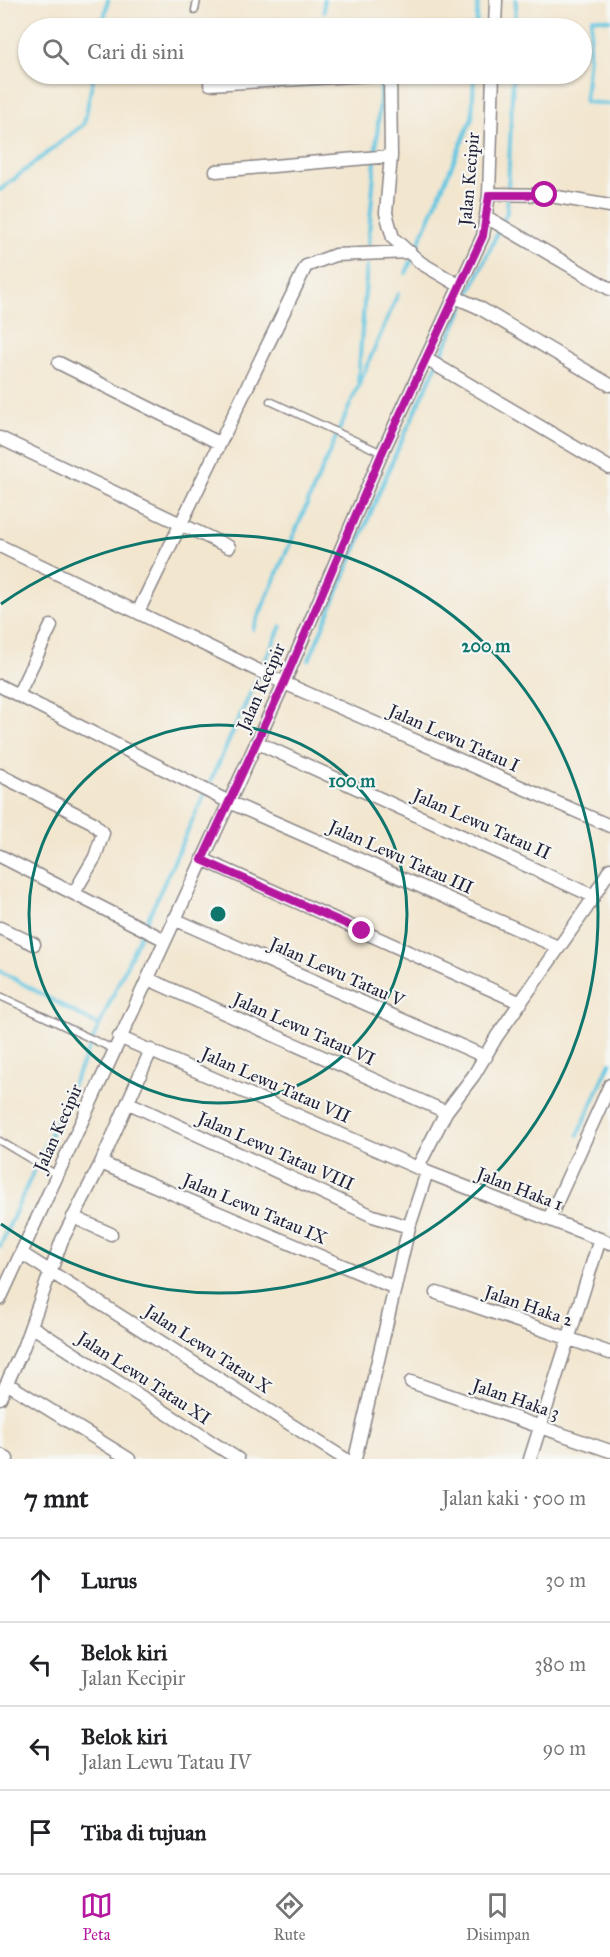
<!DOCTYPE html>
<html lang="id">
<head>
<meta charset="utf-8">
<style>
  body { margin:0; font-family:"IM FELL Great Primer",serif; background:#f2f2f2; color:#202124 }
  .stop { position:absolute; width:18px; height:18px; margin:-14px; border:4px solid #b5179e; border-radius:50%; background:#fff }
  .stop.end { background:#b5179e; border-color:#fff; box-shadow:0 2px 6px #0008 }
  .list { margin:0; padding:0; list-style:none }
  h2 { display:flex; justify-content:space-between; align-items:center; height:78px; margin:0; padding:0 24px; font-size:26px }
  h2 small { font-size:20px; font-weight:400; color:#757577 }
  .list li { display:grid; grid-template-columns:39px 1fr auto; gap:18px; align-items:center; box-sizing:border-box; height:84px; padding:0 24px; border-top:2px solid #e0e0e0 }
  .list b { display:block; font-size:22px; white-space:nowrap }
  .list p { margin:0; font-size:20px; white-space:nowrap; color:#757577 }
  .list em { font-size:20px; font-style:normal; color:#757577 }
  .icon { flex:none; width:33px; height:33px; fill:none; stroke:currentColor; stroke-width:2; stroke-linecap:round; stroke-linejoin:round }
  .map { position:relative; flex:none; width:610px; height:1459px; overflow:hidden }
  .search { position:absolute; background:#fff; box-shadow:0 2px 4px #0004; left:18px; right:18px; top:18px; height:66px; display:flex; align-items:center; gap:15px; box-sizing:border-box; padding:0 21px; border-radius:33px; color:#757577; font-size:22px }
  .sheet { height:414px; background:#fff }
  nav { display:flex; justify-content:space-around; align-items:center; box-sizing:border-box; height:84px; border-top:2px solid #e0e0e0; background:#fff; font-size:16px; color:#757577 }
  nav a { display:grid; justify-items:center; gap:3px }
  nav .on { color:#b5179e }
  .map>svg:first-child { display:block }
  .lines { fill:none; stroke-linecap:round; stroke-linejoin:round }
  .stream { stroke:#63c6e1; stroke-width:4 }
  .service-casing { stroke:#8a8485; stroke-width:9 }
  .minor-casing { stroke:#8a8485; stroke-width:15 }
  .service { stroke:#fff; stroke-width:6 }
  .minor { stroke:#fff; stroke-width:12 }
  .route { stroke:#b5179e; stroke-width:8 }
  .ring { fill:none; stroke:#0f766e; stroke-width:3 }
  .labels { text-anchor:middle; dominant-baseline:central; stroke-width:4.5; stroke-linejoin:round; paint-order:stroke }
  .street-label { font-size:18px; fill:#22223b; stroke:#f6f6f2 }
  .centre { fill:#0f766e; stroke:#f6f6f2; stroke-width:3 }
  .ring-label { font-size:18px; text-anchor:middle; font-weight:bold; fill:#0f766e; stroke:#f6f6f2; stroke-width:4.5; stroke-linejoin:round; paint-order:stroke }
</style>
</head>
<body>
<div class="map">
<svg width="610" height="1459" viewBox="0 0 610 1459">
  <rect width="100%" height="100%" fill="#f6f6f2"/>
  <filter id="ink" filterUnits="userSpaceOnUse"><feTurbulence type="fractalNoise" baseFrequency=".0167" numOctaves="2"/><feDisplacementMap in="SourceGraphic" scale="12" xChannelSelector="R" yChannelSelector="G"/><feConvolveMatrix kernelMatrix="1 2 1 2 8 2 1 2 1" color-interpolation-filters="sRGB"/></filter>
  <filter id="wash" filterUnits="userSpaceOnUse"><feTurbulence type="fractalNoise" baseFrequency=".008" numOctaves="4" result="noise"/><feDisplacementMap in="SourceGraphic" scale="24" xChannelSelector="R" yChannelSelector="G"/><feGaussianBlur stdDeviation="1.35" result="paint"/><feColorMatrix in="noise" values="0 0 0 0 0 0 0 0 0 0 0 0 0 0 0 0 0 1.4 0 .05"/><feComposite in="paint" operator="in"/></filter>
  <g filter="url(#wash)">
    <rect width="100%" height="100%" fill="#f2e6cf"/>
    <g class="lines">
      <path class="stream" d="M324 12V0
        M610 20 592 18 585 102 610 104
        M102 28 108 0
        M476 28 478 0
        M515 28 516 0
        M0 190 84 124 94 74
        M368 245 382 76
        M406 273 472 118 474 74
        M358 382 367 266
        M253 629 398 294
        M309 660 392 462 507 212 513 74
        M0 971 99 1026 281 626
        M578 1135 610 1063
        M0 1246 99 1026"/>
    </g>
  </g>
  <g filter="url(#ink)">
    <g class="lines">
      <g class="service-casing">
        <path id="service" d="M195 10 197 0
          M270 401 382 453
          M0 996 113 1049
          M0 1141 57 1175"/>
      </g>
      <g class="minor-casing">
        <path id="minor" d="M495 28 496 0
          M390 74 391 156 386 213 393 238 421 263 460 286
          M210 84 388 74
          M216 171 391 156
          M489 194 545 195 610 206
          M488 218 610 289
          M455 297 478 307 610 385
          M426 359 610 468
          M59 363 219 443
          M0 438 229 547
          M0 546 284 683 610 826
          M138 612 306 266 335 255 410 252
          M0 686 229 802 558 947
          M18 695 51 626
          M256 742 593 896
          M0 775 92 822 103 833 95 857 74 893
          M0 856 165 940
          M202 859 521 1003
          M174 919 486 1057
          M0 928 34 944
          M148 979 446 1112
          M119 1037 427 1172 610 1243
          M129 1103 373 1216 409 1227
          M101 1163 395 1288
          M418 1167 446 1112 474 1075 497 1036 588 906 610 869
          M73 1217 111 1234
          M549 1219 610 1085
          M21 1253 345 1459
          M437 1293 610 1353
          M0 1299 284 683 382 453 483 236 489 194 493 74
          M31 1326 238 1459
          M411 1382 610 1451
          M8 1384 129 1459
          M0 1398 23 1348 62 1240 101 1163 151 1050
          M0 1455 7 1459
          M355 1459 409 1227 427 1172
          M530 1459 600 1239"/>
      </g>
      <use href="#service" class="service"/>
      <use href="#minor" class="minor"/>
    </g>
  </g>
  <g class="lines" filter="url(#ink)">
    <path class="route" d="M362 931 202 860 284 683 382 453 483 236 489 195H545"/>
  </g>
  <g class="ring">
    <circle cx="218" cy="914" r="189"/>
    <path d="M1 604A379 379 0 1 1 1 1224"/>
  </g>
  <g class="labels">
    <g class="street-label">
      <text transform="translate(469 179) rotate(-85)">Jalan Kecipir</text>
      <text transform="translate(261 687) rotate(-66)">Jalan Kecipir</text>
      <text transform="translate(454 738) rotate(24)">Jalan Lewu Tatau I</text>
      <text transform="translate(482 824) rotate(24)">Jalan Lewu Tatau II</text>
      <text transform="translate(401 857) rotate(24)">Jalan Lewu Tatau III</text>
      <text transform="translate(337 972) rotate(24)">Jalan Lewu Tatau V</text>
      <text transform="translate(304 1029) rotate(24)">Jalan Lewu Tatau VI</text>
      <text transform="translate(276 1085) rotate(24)">Jalan Lewu Tatau VII</text>
      <text transform="translate(58 1128) rotate(-66)">Jalan Kecipir</text>
      <text transform="translate(276 1151) rotate(24)">Jalan Lewu Tatau VIII</text>
      <text transform="translate(520 1189) rotate(21)">Jalan Haka 1</text>
      <text transform="translate(255 1209) rotate(23)">Jalan Lewu Tatau IX</text>
      <text transform="translate(529 1306) rotate(19)">Jalan Haka 2</text>
      <text transform="translate(208 1349) rotate(33)">Jalan Lewu Tatau X</text>
      <text transform="translate(144 1378) rotate(33)">Jalan Lewu Tatau XI</text>
      <text transform="translate(516 1399) rotate(19)">Jalan Haka 3</text>
    </g>
  </g>
  <circle cx="218" cy="914" r="9" class="centre"/>
  <g class="ring-label">
    <text x="486" y="652">200 m</text>
    <text x="352" y="787">100 m</text>
  </g>
</svg>
<div class="stop" style="left:545px;top:195px"></div>
<div class="stop end" style="left:362px;top:931px"></div>
<div class="search"><svg class="icon" aria-label="search" viewBox="0 0 24 24"><circle cx="10" cy="10" r="6"/><path d="M15 15l6 6"/></svg>Cari di sini</div>
</div>
<section class="sheet">
<h2>7 mnt<small>Jalan kaki · 500 m</small></h2>
<ul class="list">
<li><svg class="icon" aria-label="ahead" viewBox="0 0 24 24"><path d="M12 20V5M6 11l6-6 6 6"/></svg><div><b>Lurus</b></div><em>30 m</em></li>
<li><svg class="icon" aria-label="left" viewBox="0 0 24 24"><path d="M17 20v-9H6M10 6l-5 5 5 5"/></svg><div><b>Belok kiri</b><p>Jalan Kecipir</p></div><em>380 m</em></li>
<li><svg class="icon" aria-label="left" viewBox="0 0 24 24"><path d="M17 20v-9H6M10 6l-5 5 5 5"/></svg><div><b>Belok kiri</b><p>Jalan Lewu Tatau IV</p></div><em>90 m</em></li>
<li><svg class="icon" aria-label="arrive" viewBox="0 0 24 24"><path d="M6 21V4h12l-3 4 3 4H6"/></svg><div><b>Tiba di tujuan</b></div></li>
</ul>
</section>
<nav>
<a class="on"><svg class="icon" aria-label="map" viewBox="0 0 24 24"><path d="M3 6l6-2 6 2 6-2v14l-6 2-6-2-6 2zM9 4v14M15 6v14"/></svg>Peta</a>
<a><svg class="icon" aria-label="directions" viewBox="0 0 24 24"><path d="M12 3l9 9-9 9-9-9zM9 14v-3h6M13 9l2 2-2 2"/></svg>Rute</a>
<a><svg class="icon" aria-label="saved" viewBox="0 0 24 24"><path d="M7 4h10v16l-5-4-5 4z"/></svg>Disimpan</a>
</nav>
</body>
</html>
